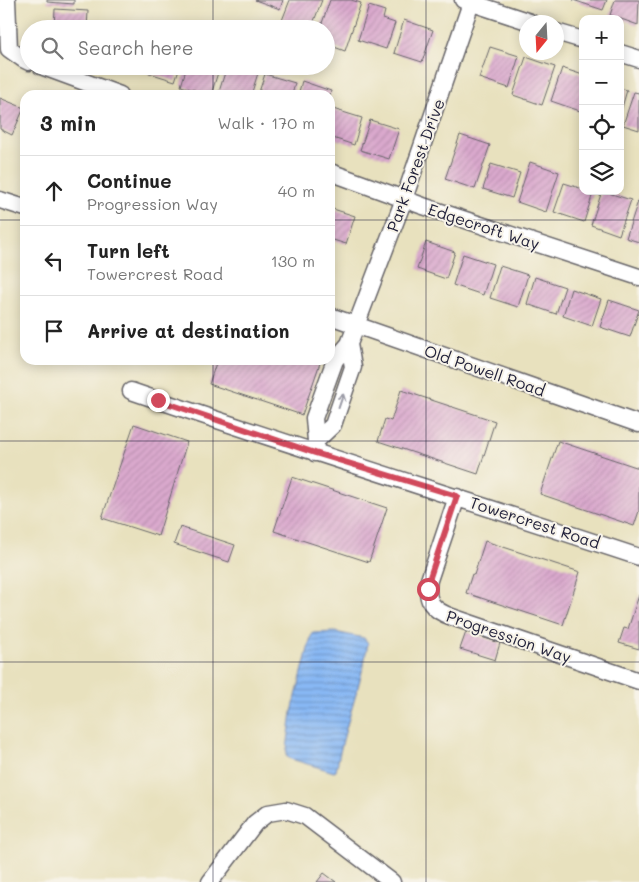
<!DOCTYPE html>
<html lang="en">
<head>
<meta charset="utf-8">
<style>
  body { margin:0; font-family:Mali,sans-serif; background:#f2f2f2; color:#222 }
  .controls { position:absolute; right:15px; top:15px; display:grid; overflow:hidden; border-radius:10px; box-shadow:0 2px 12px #0003 }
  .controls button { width:45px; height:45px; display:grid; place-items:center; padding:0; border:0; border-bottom:1px solid #e0e0e0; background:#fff; color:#222; font:25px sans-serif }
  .compass { position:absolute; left:519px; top:15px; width:45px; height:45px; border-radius:50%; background:#fff; box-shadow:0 2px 12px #0003; rotate:198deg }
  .stop { position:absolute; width:15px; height:15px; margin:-11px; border:4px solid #d1495b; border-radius:50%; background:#fff }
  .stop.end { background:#d1495b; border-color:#fff; box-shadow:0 1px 5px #0008 }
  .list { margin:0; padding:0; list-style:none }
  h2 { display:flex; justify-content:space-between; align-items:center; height:65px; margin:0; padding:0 20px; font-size:21px }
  h2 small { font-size:16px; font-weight:400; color:#767676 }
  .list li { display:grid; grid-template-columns:32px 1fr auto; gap:15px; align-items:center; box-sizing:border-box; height:70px; padding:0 20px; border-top:1px solid #e0e0e0 }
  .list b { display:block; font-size:19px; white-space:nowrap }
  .list p { margin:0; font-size:16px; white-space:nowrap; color:#767676 }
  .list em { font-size:16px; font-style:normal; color:#767676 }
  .icon { flex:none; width:28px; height:28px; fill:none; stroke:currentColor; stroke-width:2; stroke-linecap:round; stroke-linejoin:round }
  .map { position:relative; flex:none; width:639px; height:882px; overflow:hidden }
  .search { position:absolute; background:#fff; box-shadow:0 2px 12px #0003; left:20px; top:20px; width:315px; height:55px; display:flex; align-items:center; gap:12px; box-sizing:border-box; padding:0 18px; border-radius:28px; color:#767676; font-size:19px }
  .panel { position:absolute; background:#fff; box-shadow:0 2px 12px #0003; left:20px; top:90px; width:315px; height:275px; border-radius:15px }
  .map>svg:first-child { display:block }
  .water { fill:url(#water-rules); stroke:#556d98 }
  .building { fill:url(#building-hatch) }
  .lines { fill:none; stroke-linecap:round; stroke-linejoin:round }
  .minor-casing { stroke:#676569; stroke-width:19 }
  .minor { stroke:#fff; stroke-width:16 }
  .oneway { stroke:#9c9ca7 }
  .route { stroke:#d1495b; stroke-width:6 }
  .grid { fill:none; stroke:#22223b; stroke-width:1; stroke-opacity:0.55 }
  .labels { text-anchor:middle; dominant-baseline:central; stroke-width:4; stroke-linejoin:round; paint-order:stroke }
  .street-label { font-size:16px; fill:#22223b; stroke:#f7f3e8 }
</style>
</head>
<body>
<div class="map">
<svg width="639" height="882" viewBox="0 0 639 882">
  <defs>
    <pattern id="water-rules" width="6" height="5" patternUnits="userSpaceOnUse" patternTransform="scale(1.25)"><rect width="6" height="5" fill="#88b8f4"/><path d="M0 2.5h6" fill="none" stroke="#6f95c7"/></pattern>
    <pattern id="building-hatch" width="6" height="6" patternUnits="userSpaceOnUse" patternTransform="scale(1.25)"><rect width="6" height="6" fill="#daa9cd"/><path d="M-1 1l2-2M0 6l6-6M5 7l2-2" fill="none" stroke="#bb91b1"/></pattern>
  </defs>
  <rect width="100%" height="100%" fill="#f7f3e8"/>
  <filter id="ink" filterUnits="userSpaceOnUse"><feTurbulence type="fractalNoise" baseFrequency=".02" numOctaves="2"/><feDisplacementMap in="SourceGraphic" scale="10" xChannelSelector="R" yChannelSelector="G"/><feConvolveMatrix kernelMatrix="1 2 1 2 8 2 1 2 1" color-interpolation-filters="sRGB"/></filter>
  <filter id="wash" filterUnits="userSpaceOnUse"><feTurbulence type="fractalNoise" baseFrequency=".0096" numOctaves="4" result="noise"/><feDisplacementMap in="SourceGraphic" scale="20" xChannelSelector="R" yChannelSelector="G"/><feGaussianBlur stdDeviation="1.12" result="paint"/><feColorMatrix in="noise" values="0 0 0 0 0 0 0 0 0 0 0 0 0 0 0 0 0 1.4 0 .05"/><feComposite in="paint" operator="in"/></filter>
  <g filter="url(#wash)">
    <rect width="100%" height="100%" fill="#e8e1be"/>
    <path class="water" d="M335 632 364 638 368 643C361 686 344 727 336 771L334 772 291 759 286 756 292 712 312 633Z"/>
    <g id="blocks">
      <path class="building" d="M47 0H74V4L47 2Z
        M255 0H283L280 9Z
        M290 0H322L311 29H289L290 26 281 23Z
        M330 0H351L361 3 345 51 326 44V29H320Z
        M573 0H607L603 10Z
        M615 0H639L638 25 610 15Z
        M369 6 385 11 383 19 395 23 386 49 358 40Z
        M55 9 88 11 87 29H54Z
        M404 20 433 30 422 62 394 53Z
        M123 22 143 28V29H121Z
        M490 47 519 56 509 88 479 78Z
        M526 57 555 67 542 105 513 95Z
        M148 66H180L175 81 146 72Z
        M187 66H220L211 95 181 86Z
        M227 66H249L259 70 251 95H218Z
        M562 68 583 75V103L580 111 551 101Z
        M265 74 295 83 292 95H258Z
        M302 81 331 91 330 95H298Z
        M620 88 627 90 621 111H620Z
        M634 92 639 93V130L623 125Z
        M0 98 24 108 12 135 0 129Z
        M333 109 362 118 354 145 330 137V119Z
        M370 120 399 129 389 159 360 150Z
        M460 135 490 145 475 189 445 179Z
        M530 162 559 172 546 212 517 202Z
        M491 164 520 173 512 198 483 189Z
        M564 183 583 189V191L593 193 584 222 554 212Z
        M602 191 631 200 619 235 591 225Z
        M639 198V242L626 238Z
        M330 208 355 216 346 244 330 239Z
        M426 242 455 252 446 279 417 269Z
        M463 254 493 264 483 295 453 285Z
        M500 266 528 275 518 307 490 298Z
        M535 277 565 287 556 314 527 304Z
        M571 289 601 299 592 326 563 316Z
        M609 300 639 310 630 337 600 327Z
        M217 360H311L320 363 302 415 209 384Z
        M401 390 495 421 478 474 378 441 385 419 391 421Z
        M134 424 187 442 158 536 102 518Z
        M558 441 639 468V511L634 526 540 494Z
        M292 477 387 508 369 562 274 531Z
        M180 527 235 545 229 562 174 544Z
        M485 541 580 572 563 625 466 593 472 574 474 575Z
        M639 595V649L619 643 624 628 628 629Z
        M466 632 500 643 495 660 460 649Z
        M324 873 336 882H317Z"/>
    </g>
  </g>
  <g filter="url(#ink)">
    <use href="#blocks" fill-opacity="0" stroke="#676569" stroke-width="1"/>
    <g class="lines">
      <g class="minor-casing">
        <path id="minor" d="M7 0 9 49 23 59 29 62
          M463 0 530 22
          M556 32 583 40
          M620 53 639 59
          M41 66 120 95
          M330 172 423 206 639 277
          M0 200 25 208
          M330 316 639 424
          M131 391C300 449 470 501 639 557
          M316 441 333 425 353 367 349 344
          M315 453 316 441 314 418 335 360 349 344 404 199 471 3
          M457 497 429 580C425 601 432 610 452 617L639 681
          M210 882 255 823 268 813 286 810 305 816 392 882"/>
      </g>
      <use href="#minor" class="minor"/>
    </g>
    <defs><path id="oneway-shaft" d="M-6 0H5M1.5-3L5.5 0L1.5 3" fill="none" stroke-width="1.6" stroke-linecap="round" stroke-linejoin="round" transform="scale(1.25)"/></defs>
    <use class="oneway" href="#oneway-shaft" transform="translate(341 401) rotate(-71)"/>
  </g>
  <g class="lines" filter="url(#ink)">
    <path class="route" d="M158 400 315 453 457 496 429 580 428 589"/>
  </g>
  <path class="grid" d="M213 0V29M426 0V882M213 66V95M0 220H25M330 220H639M213 360V882M0 441H639M0 662H639"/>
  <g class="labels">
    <g class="street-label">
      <text transform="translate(415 165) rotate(-70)">Park Forest Drive</text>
      <text transform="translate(484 226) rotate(18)">Edgecroft Way</text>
      <text transform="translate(485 370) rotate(19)">Old Powell Road</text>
      <text transform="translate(535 522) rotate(18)">Towercrest Road</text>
      <text transform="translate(509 636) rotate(19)">Progression Way</text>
    </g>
  </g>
</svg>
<div class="controls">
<button>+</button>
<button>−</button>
<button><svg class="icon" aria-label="locate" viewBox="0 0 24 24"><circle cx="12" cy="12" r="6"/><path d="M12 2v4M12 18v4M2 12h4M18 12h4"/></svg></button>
<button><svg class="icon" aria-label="layers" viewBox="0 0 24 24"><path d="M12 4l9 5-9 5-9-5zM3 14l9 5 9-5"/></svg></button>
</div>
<svg class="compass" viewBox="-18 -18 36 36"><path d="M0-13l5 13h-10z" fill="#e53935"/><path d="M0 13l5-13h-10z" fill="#767676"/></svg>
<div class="stop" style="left:428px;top:589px"></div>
<div class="stop end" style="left:158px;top:400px"></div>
<div class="search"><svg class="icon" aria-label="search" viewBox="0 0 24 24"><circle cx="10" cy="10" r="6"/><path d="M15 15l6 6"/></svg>Search here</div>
<section class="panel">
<h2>3 min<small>Walk · 170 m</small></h2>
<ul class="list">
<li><svg class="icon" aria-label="ahead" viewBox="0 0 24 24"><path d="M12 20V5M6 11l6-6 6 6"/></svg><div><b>Continue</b><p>Progression Way</p></div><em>40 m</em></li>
<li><svg class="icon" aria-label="left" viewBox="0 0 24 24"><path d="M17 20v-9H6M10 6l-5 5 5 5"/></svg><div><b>Turn left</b><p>Towercrest Road</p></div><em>130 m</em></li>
<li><svg class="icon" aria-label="arrive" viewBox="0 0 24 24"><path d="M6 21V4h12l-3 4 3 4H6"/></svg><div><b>Arrive at destination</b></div></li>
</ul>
</section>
</div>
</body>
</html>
